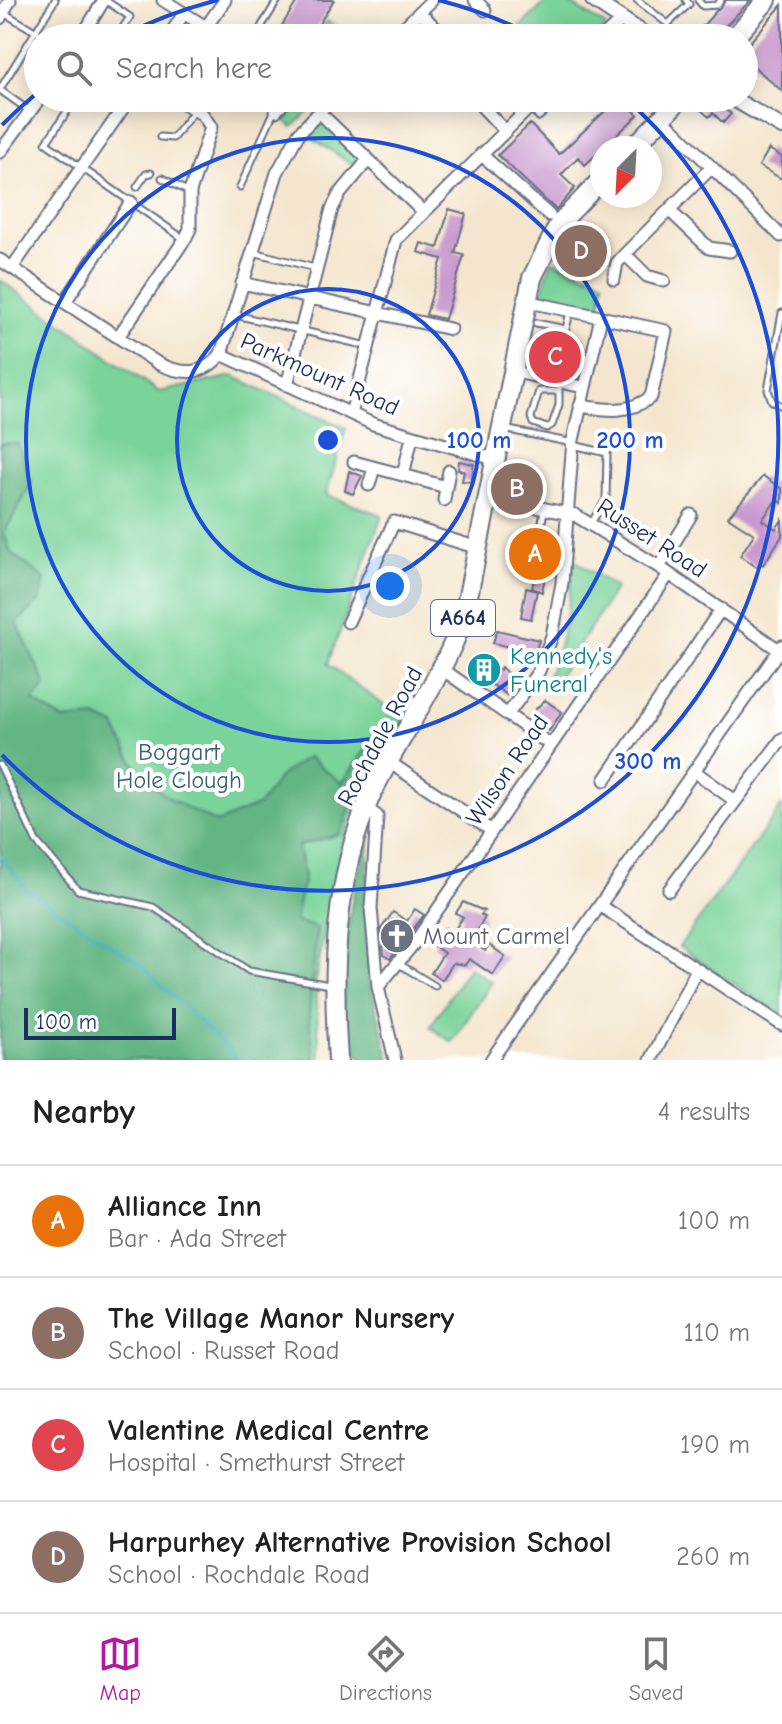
<!DOCTYPE html>
<html lang="en">
<head>
<meta charset="utf-8">
<style>
  body { margin:0; font-family:"Comic Neue",sans-serif; background:#f2f2f2; color:#202124 }
  .compass { position:absolute; left:590px; top:136px; width:72px; height:72px; border-radius:50%; background:#fff; box-shadow:0 4px 20px #0003; rotate:204deg }
  .scale { position:absolute; left:24px; bottom:20px; width:152px; box-sizing:border-box; padding-left:8px; border:4px solid #1b2f5e; border-top:0; font-size:22px; line-height:28px; white-space:nowrap; color:#1b2f5e; -webkit-text-stroke:6px #fff; paint-order:stroke }
  .you { position:absolute; left:390px; top:586px; width:28px; height:28px; margin:-20px; border:6px solid #fff; border-radius:50%; background:#1a73e8; box-shadow:0 0 0 12px #1a73e833 }
  .badge { display:grid; place-items:center; width:52px; height:52px; border-radius:50%; background:#b5179e; color:#fff; font-size:26px; font-weight:700 }
  .pin { position:absolute; translate:-50% -50%; border:4px solid #fff; box-shadow:0 2px 8px #0006 }
  .list { margin:0; padding:0; list-style:none }
  h2 { display:flex; justify-content:space-between; align-items:center; height:104px; margin:0; padding:0 32px; font-size:34px }
  h2 small { font-size:26px; font-weight:400; color:#757577 }
  .list li { display:grid; grid-template-columns:52px 1fr auto; gap:24px; align-items:center; box-sizing:border-box; height:112px; padding:0 32px; border-top:2px solid #e0e0e0 }
  .list b { display:block; font-size:30px; white-space:nowrap }
  .list p { margin:0; font-size:26px; white-space:nowrap; color:#757577 }
  .list em { font-size:26px; font-style:normal; color:#757577 }
  .icon { flex:none; width:44px; height:44px; fill:none; stroke:currentColor; stroke-width:2; stroke-linecap:round; stroke-linejoin:round }
  .map { position:relative; flex:none; width:782px; height:1060px; overflow:hidden }
  .search { position:absolute; background:#fff; box-shadow:0 4px 20px #0003; left:24px; right:24px; top:24px; height:88px; display:flex; align-items:center; gap:20px; box-sizing:border-box; padding:0 28px; border-radius:44px; color:#757577; font-size:30px }
  .sheet { height:552px; background:#fff }
  nav { display:flex; justify-content:space-around; align-items:center; box-sizing:border-box; height:112px; border-top:2px solid #e0e0e0; background:#fff; font-size:22px; color:#757577 }
  nav a { display:grid; justify-items:center; gap:4px }
  nav .on { color:#b5179e }
  .map>svg:first-child { display:block }
  .green { fill:#79d39a; stroke:#4a817c; stroke-width:2 }
  .forest { fill:#62b582; stroke:#3e7270; stroke-width:2 }
  .lines { fill:none; stroke-linecap:round; stroke-linejoin:round }
  .stream { stroke:#41aebe; stroke-width:3 }
  .building { fill:#c897ce }
  .service-casing { stroke:#676f85; stroke-width:9 }
  .minor-casing { stroke:#676f85; stroke-width:15 }
  .tertiary-casing { stroke:#676f85; stroke-width:18 }
  .primary-casing { stroke:#676f85; stroke-width:22 }
  .service { stroke:#fff; stroke-width:5 }
  .minor { stroke:#fff; stroke-width:11 }
  .tertiary { stroke:#fff; stroke-width:14 }
  .primary { stroke:#fff; stroke-width:18 }
  .ring { fill:none; stroke:#1d4ed8; stroke-width:4 }
  .labels { text-anchor:middle; dominant-baseline:central; stroke-width:8; stroke-linejoin:round; paint-order:stroke }
  .shield { fill:#fff; stroke:#5f6d8e; stroke-width:2 }
  .shield-label { font-size:22px; font-weight:bold; fill:#1b2f5e }
  .street-label { font-size:24px; fill:#1b2f5e; stroke:#fff }
  .culture-label { font-size:24px; fill:#0d838f; stroke:#fff; text-anchor:start }
  .park-label { font-size:24px; fill:#376070; stroke:#fff }
  .worship-label { font-size:24px; fill:#5b616d; stroke:#fff; text-anchor:start }
  .centre { fill:#1d4ed8; stroke:#fff; stroke-width:4 }
  .ring-label { font-size:24px; text-anchor:middle; font-weight:bold; fill:#1d4ed8; stroke:#fff; stroke-width:8; stroke-linejoin:round; paint-order:stroke }
</style>
</head>
<body>
<div class="map">
<svg width="782" height="1060" viewBox="0 0 782 1060">
  <rect width="100%" height="100%" fill="#fff"/>
  <filter id="ink" filterUnits="userSpaceOnUse"><feTurbulence type="fractalNoise" baseFrequency=".0125" numOctaves="2"/><feDisplacementMap in="SourceGraphic" scale="16" xChannelSelector="R" yChannelSelector="G"/><feConvolveMatrix kernelMatrix="1 2 1 2 8 2 1 2 1" color-interpolation-filters="sRGB"/></filter>
  <filter id="wash" filterUnits="userSpaceOnUse"><feTurbulence type="fractalNoise" baseFrequency=".006" numOctaves="4" result="noise"/><feDisplacementMap in="SourceGraphic" scale="32" xChannelSelector="R" yChannelSelector="G"/><feGaussianBlur stdDeviation="1.8" result="paint"/><feColorMatrix in="noise" values="0 0 0 0 0 0 0 0 0 0 0 0 0 0 0 0 0 1.4 0 .05"/><feComposite in="paint" operator="in"/></filter>
  <g filter="url(#wash)">
    <rect width="100%" height="100%" fill="#f4e6ce"/>
    <path class="green" d="M548 0H564L606 26 594 38H509Z
      M327 21 349 35 348 38H317Z
      M294 98H322L293 127 278 115Z
      M316 123H322L356 154 353 165 306 134Z
      M552 261 604 281 600 311 539 298Z
      M0 280 159 392 233 376 346 428 326 495 382 515 328 664 404 720 350 820 334 878 315 983 320 1060H0Z
      M573 559 616 588 550 689 543 685C563 649 571 599 573 559Z
      M782 806V1016L679 947Z
      M469 967 492 982 452 1042 430 1027Z"/>
    <path class="forest" d="M3 443 18 444 32 483 4 533 11 553 45 579 41 599 17 623 46 685 33 701 63 720 95 717 115 726C143 788 158 793 217 823L259 805 281 775 308 757 342 783 388 718 393 726 357 792 340 834 298 846 304 877 295 921 317 928 309 1014 314 1060H0V446Z
      M369 833 367 910 369 980 390 1060H364L343 1038C340 970 348 897 369 833Z"/>
    <g class="lines">
      <path class="stream" d="M0 856 27 890 140 964 239 1060"/>
    </g>
    <g id="blocks">
      <path class="building" d="M298 0H334L310 38H274Z
        M726 0H751L714 38H692Z
        M782 5V91L744 58V49Z
        M619 98H639L630 106 638 115 585 165 578 157 561 175 575 188 556 210 498 155 530 124 559 154Z
        M710 98 731 114 723 123 713 113 709 117 700 109Z
        M769 149 782 157V179L759 166Z
        M449 209 466 214 455 253 464 255 445 319 426 315 442 259 418 252 421 243 438 248Z
        M577 235 599 253 589 268 581 263 578 268 562 258Z
        M562 335 581 340 574 374 532 364 535 349 540 350 543 337 561 341Z
        M459 461 474 464 471 482 462 481 464 471 458 470Z
        M349 471 362 476 353 494 345 491Z
        M763 476 782 489V503L777 499 762 520 776 529 782 520V536L763 565 760 562 757 567 740 556 754 534 728 517Z
        M523 541 551 546 542 592 532 588 537 567 518 564Z
        M526 588 537 591 531 619 521 617Z
        M497 630 539 640 535 653 493 643Z
        M479 662 500 670 501 667 510 676 507 680 515 684 507 695 490 683 492 681 474 672Z
        M545 700 562 712 549 731 530 715Z
        M463 902 484 911 481 915 485 917 471 942 485 951 489 945 505 956 493 975 469 959 465 965 453 963 442 980 431 973 444 953 434 946 445 928 453 932 463 917 456 913Z
        M415 909 424 915 390 959 384 955 383 947 388 939 382 935 381 929 393 912 407 921Z"/>
    </g>
  </g>
  <g filter="url(#ink)">
    <use href="#blocks" fill-opacity="0" stroke="#676f85" stroke-width="2"/>
    <g class="lines">
      <g class="service-casing">
        <path id="service" d="M105 0 130 17 116 38
          M637 0 668 24 689 4 686 0
          M698 0 703 6 717 5 721 0
          M4 13 47 38
          M261 27 278 0
          M0 89 55 0
          M0 90 28 110
          M76 98 46 143 184 239
          M530 108 539 117 560 98
          M160 137 173 138 194 111
          M162 178 189 192
          M137 187 146 174 151 173
          M240 187 273 114
          M253 252 315 268
          M782 313 768 390 772 401 782 406
          M236 315 367 346
          M536 323 566 329 570 312
          M557 391H539L531 417 533 423 547 428 552 425 559 405V382
          M504 429 573 443
          M573 445 607 453 606 500 591 523
          M541 530 544 509
          M0 765 36 841 78 890 153 907 249 971 330 985
          M399 964 435 986"/>
      </g>
      <g class="minor-casing">
        <path id="minor" d="M163 0 223 38
          M475 0 485 10
          M420 12 445 38
          M0 18 10 0
          M206 27 225 0
          M81 38 104 0
          M168 38 184 13
          M393 38 432 0
          M602 38 622 19
          M474 98 505 131
          M276 111 288 98
          M319 112 422 211
          M662 118 781 236
          M0 152 40 98
          M481 154 549 215
          M670 211 709 248 730 251
          M0 260 159 364C183 375 204 376 221 354L277 173 299 133 333 98
          M12 268 130 98
          M614 279 617 263 625 254
          M664 281 647 276 625 254 711 168
          M242 283 450 329
          M525 301 666 331 651 397C628 414 607 410 580 406
          M65 302 131 202
          M118 337 185 239 190 229V192L211 127 203 115 176 98
          M221 354 373 424 494 459
          M511 371 583 387
          M287 385 332 209 339 195 368 160
          M351 414 396 240 539 98
          M412 437 403 475 446 487 444 500
          M354 462 403 475
          M369 485 374 468
          M446 487 449 471
          M487 497 575 515 659 567 779 650
          M659 567 691 515
          M348 622 394 522 478 548
          M442 669 551 745
          M508 714 539 671 552 636 562 583 573 440 601 317
          M389 762 492 831
          M694 771 734 800
          M605 780 721 609
          M366 808 377 816 371 908 378 987 395 1060
          M669 890 782 739
          M601 906 782 1025
          M378 987 418 938 669 574
          M491 1060 782 646
          M651 1060 697 969"/>
      </g>
      <g class="tertiary-casing">
        <path id="tertiary" d="M593 0 650 38
          M732 98 782 127"/>
      </g>
      <g class="primary-casing">
        <path id="primary" d="M734 38 767 0
          M633 148 681 98
          M338 1060C332 972 334 877 371 795 400 734 442 680 464 616L532 278 559 224 602 179"/>
      </g>
      <use href="#service" class="service"/>
      <use href="#minor" class="minor"/>
      <use href="#tertiary" class="tertiary"/>
      <use href="#primary" class="primary"/>
    </g>
  </g>
  <g class="ring">
    <circle cx="328" cy="440" r="151"/>
    <circle cx="328" cy="440" r="302"/>
    <path d="M2 125A453 453 0 0 1 37 93M122 36A453 453 0 0 1 218 0M438 0A453 453 0 0 1 534 36M625 98A453 453 0 1 1 2 755"/>
  </g>
  <defs>
    <g id="building-disc" transform="scale(1.8)"><circle r="9.5" fill="#0f9aa8" stroke="#fff"/><path d="M-4-6H4V6H1V3H-1V6H-4ZM-2.5-4.3h1.7v1.8h-1.7ZM.8-4.3h1.7v1.8H.8ZM-2.5-1h1.7V.8h-1.7ZM.8-1h1.7V.8H.8Z" fill="#fff"/></g>
    <g id="church-disc" transform="scale(1.8)"><circle r="9.5" fill="#6b7280" stroke="#fff"/><path d="M-1.2-6h2.4v3.5h3.3v2.4h-3.3V6h-2.4V-.1h-3.3v-2.4h3.3Z" fill="#fff"/></g>
  </defs>
  <g fill-rule="evenodd">
    <use href="#building-disc" x="484" y="670"/>
    <use href="#church-disc" x="397" y="936"/>
  </g>
  <g class="labels">
    <rect class="shield" x="431" y="600" width="64" height="36" rx="6"/>
    <g class="shield-label">
      <text x="463" y="618">A664</text>
    </g>
    <g class="street-label">
      <text transform="translate(320 374) rotate(24)">Parkmount Road</text>
      <text transform="translate(652 538) rotate(33)">Russet Road</text>
      <text transform="translate(380 736) rotate(-62)">Rochdale Road</text>
      <text transform="translate(507 770) rotate(-56)">Wilson Road</text>
    </g>
    <g class="culture-label">
      <text x="510" y="656">Kennedy's<tspan x="510" dy="28">Funeral</tspan></text>
    </g>
    <g class="park-label">
      <text x="179" y="752">Boggart<tspan x="179" dy="28">Hole Clough</tspan></text>
    </g>
    <g class="worship-label">
      <text x="423" y="936">Mount Carmel</text>
    </g>
  </g>
  <circle cx="328" cy="440" r="12" class="centre"/>
  <g class="ring-label">
    <text x="479" y="448">100 m</text>
    <text x="630" y="448">200 m</text>
    <text x="648" y="769">300 m</text>
  </g>
</svg>
<svg class="compass" viewBox="-18 -18 36 36"><path d="M0-13l5 13h-10z" fill="#e53935"/><path d="M0 13l5-13h-10z" fill="#757577"/></svg>
<div class="scale">100 m</div>
<div class="you"></div>
<div class="pin badge" style="left:535px;top:554px;background:#e8710a">A</div>
<div class="pin badge" style="left:517px;top:489px;background:#8d6e63">B</div>
<div class="pin badge" style="left:555px;top:357px;background:#e0444e">C</div>
<div class="pin badge" style="left:581px;top:251px;background:#8d6e63">D</div>
<div class="search"><svg class="icon" aria-label="search" viewBox="0 0 24 24"><circle cx="10" cy="10" r="6"/><path d="M15 15l6 6"/></svg>Search here</div>
</div>
<section class="sheet">
<h2>Nearby<small>4 results</small></h2>
<ul class="list">
<li><span class="badge" style="background:#e8710a">A</span><div><b>Alliance Inn</b><p>Bar · Ada Street</p></div><em>100 m</em></li>
<li><span class="badge" style="background:#8d6e63">B</span><div><b>The Village Manor Nursery</b><p>School · Russet Road</p></div><em>110 m</em></li>
<li><span class="badge" style="background:#e0444e">C</span><div><b>Valentine Medical Centre</b><p>Hospital · Smethurst Street</p></div><em>190 m</em></li>
<li><span class="badge" style="background:#8d6e63">D</span><div><b>Harpurhey Alternative Provision School</b><p>School · Rochdale Road</p></div><em>260 m</em></li>
</ul>
</section>
<nav>
<a class="on"><svg class="icon" aria-label="map" viewBox="0 0 24 24"><path d="M3 6l6-2 6 2 6-2v14l-6 2-6-2-6 2zM9 4v14M15 6v14"/></svg>Map</a>
<a><svg class="icon" aria-label="directions" viewBox="0 0 24 24"><path d="M12 3l9 9-9 9-9-9zM9 14v-3h6M13 9l2 2-2 2"/></svg>Directions</a>
<a><svg class="icon" aria-label="saved" viewBox="0 0 24 24"><path d="M7 4h10v16l-5-4-5 4z"/></svg>Saved</a>
</nav>
</body>
</html>
